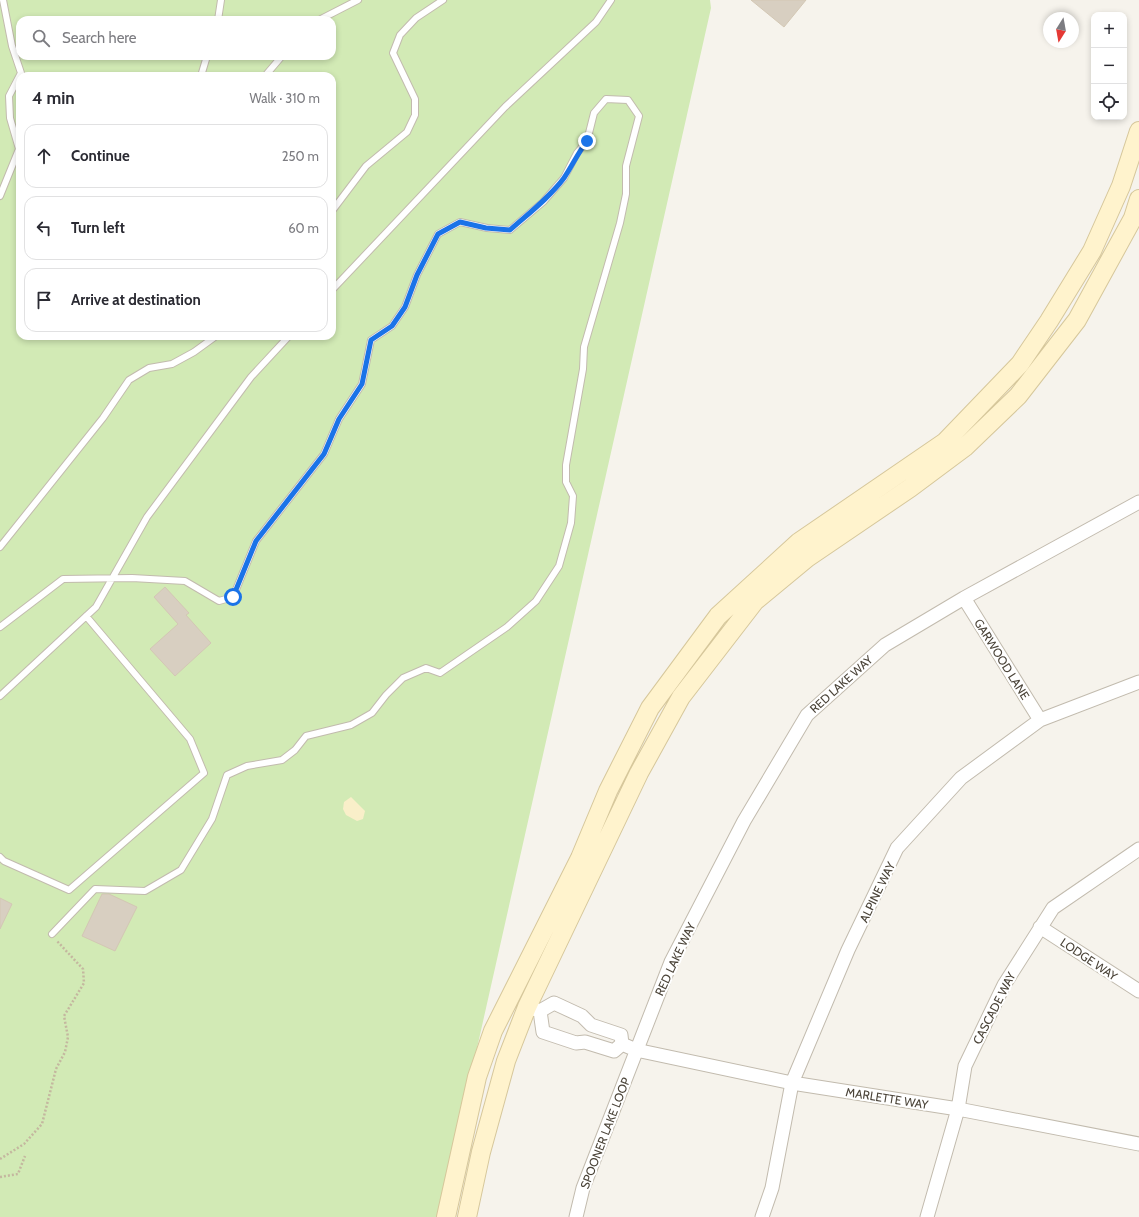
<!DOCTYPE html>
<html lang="en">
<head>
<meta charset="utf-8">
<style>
  body { margin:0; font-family:Cabin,sans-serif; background:#f2f2f3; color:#2b2b33 }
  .controls { position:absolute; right:12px; top:12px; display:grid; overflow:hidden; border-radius:8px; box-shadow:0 2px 6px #0003 }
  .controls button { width:36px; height:36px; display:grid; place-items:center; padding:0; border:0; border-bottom:1px solid #e1e1e2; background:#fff; color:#2b2b33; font:20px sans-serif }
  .compass { position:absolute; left:1043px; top:12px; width:36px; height:36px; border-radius:50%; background:#fff; box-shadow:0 2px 6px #0003; rotate:191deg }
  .stop { position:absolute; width:12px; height:12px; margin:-9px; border:3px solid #1a73e8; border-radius:50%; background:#fff }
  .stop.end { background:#1a73e8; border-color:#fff; box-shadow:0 1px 4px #0008 }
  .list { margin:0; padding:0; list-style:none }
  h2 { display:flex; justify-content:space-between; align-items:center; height:52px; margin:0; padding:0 16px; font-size:17px }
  h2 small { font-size:13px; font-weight:400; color:#7c7c81 }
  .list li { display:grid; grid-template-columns:26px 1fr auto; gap:12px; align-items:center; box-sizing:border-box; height:64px; margin:0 8px 8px; padding:0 8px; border:1px solid #e1e1e2; border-radius:12px }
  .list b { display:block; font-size:15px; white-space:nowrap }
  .list em { font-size:13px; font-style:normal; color:#7c7c81 }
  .icon { flex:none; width:22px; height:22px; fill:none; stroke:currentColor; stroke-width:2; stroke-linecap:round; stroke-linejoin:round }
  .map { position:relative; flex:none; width:1139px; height:1217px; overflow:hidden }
  .search { position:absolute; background:#fff; box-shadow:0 2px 6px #0003; left:16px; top:16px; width:320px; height:44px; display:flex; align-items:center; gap:10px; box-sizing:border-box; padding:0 14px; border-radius:12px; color:#7c7c81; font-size:15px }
  .panel { position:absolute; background:#fff; box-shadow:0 2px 6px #0003; left:16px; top:72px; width:320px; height:268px; border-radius:12px }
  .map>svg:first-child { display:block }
  .green { fill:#d2eab5; fill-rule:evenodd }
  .sand { fill:#f9efc9 }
  .building { fill:#d8cfc1; stroke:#d3c7b4 }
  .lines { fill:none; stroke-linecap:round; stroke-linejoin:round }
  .service-casing { stroke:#c2bbae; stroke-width:8 }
  .minor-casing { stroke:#c2bbae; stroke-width:15 }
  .secondary-casing { stroke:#d6c79b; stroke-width:20 }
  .path { stroke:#c4b79f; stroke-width:2.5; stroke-dasharray:2 2; stroke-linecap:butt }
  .service { stroke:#fff; stroke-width:6 }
  .minor { stroke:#fff; stroke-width:13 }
  .secondary { stroke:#fff3cd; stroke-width:18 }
  .route { stroke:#1a73e8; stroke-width:5 }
  .labels { text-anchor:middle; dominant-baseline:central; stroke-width:4; stroke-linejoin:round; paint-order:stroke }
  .street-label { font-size:12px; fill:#4b4439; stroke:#fff }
</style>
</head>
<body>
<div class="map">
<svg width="1139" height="1217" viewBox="0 0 1139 1217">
  <rect width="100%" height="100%" fill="#f6f3ec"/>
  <path class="green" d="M0 0H710L711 8 439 1217H0ZM20 20H332V56H20ZM20 76H332V336H20Z"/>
  <path class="sand" d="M351 797 365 811 363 819 357 821 346 815 343 809 344 802Z"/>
  <path class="building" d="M751 0H806L784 27Z
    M165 587 189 613 186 615 211 643 175 676 150 649 178 624 154 597Z
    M102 894H109L137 907 115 951 82 936Z
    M0 898 12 904 0 929Z"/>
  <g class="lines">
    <g class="service-casing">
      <path id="service" d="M218 20 221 0
        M319 20 358 0
        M201 76 207 56
        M265 76 282 56
        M0 196 19 149 10 118 9 96 21 73 12 46 3 0
        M332 211 366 166 407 132 415 115V99L393 53 400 35 416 18 443 0
        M332 290 505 107 596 22 611 0
        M0 547 103 418 129 380 149 368 172 364 194 352 216 336
        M0 627 63 579 132 578 185 581 219 601 233 597 256 541 324 454 339 419 362 384 371 340 392 326 405 307 417 275 438 234 460 222 487 228 510 230 543 202 564 178 577 153 587 141 594 113 606 99 628 100 639 116 626 166V194L620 223 584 347 583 369 566 465V482L573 496 571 523 559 566 536 601 507 627 440 673 426 668 403 678 386 695 372 713 351 725 306 736 295 750 282 760 247 766 227 775 212 819 181 870 145 891 95 889 52 934
        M0 696 96 607 147 517 251 377 289 336
        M0 857 4 861 69 890 204 773 190 739 86 616"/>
    </g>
    <g class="minor-casing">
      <path id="minor" d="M964 598 1040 720
        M1040 927 1139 991
        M527 1007 540 1011 554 1003 582 1016 591 1025 621 1035 622 1044
        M540 1011 543 1032 576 1043 585 1042 614 1051 622 1044
        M622 1044 636 1050 792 1083 958 1109 1139 1144
        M576 1217 583 1188 671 962 744 821 807 715 885 645 964 598 1139 502
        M762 1217 772 1188 792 1083 848 950 897 848 961 778 1040 720 1139 682
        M927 1217 958 1109 965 1066 1004 985 1053 908 1139 849"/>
    </g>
    <g class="secondary-casing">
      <path id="secondary" d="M446 1217 477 1077 493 1031 580 858 608 791 650 708 718 616 799 542 945 442 1020 364 1049 321 1092 251 1121 186 1139 131
        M467 1217 481 1152 506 1061 527 1007 639 773 681 697 755 601 807 558 910 488 965 447 1018 396 1077 320 1133 218 1139 199"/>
    </g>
    <path class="path" d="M0 1159 24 1144 42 1124 56 1069 65 1052 68 1037 64 1016 84 983 83 969 57 941
      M0 1177 18 1174 25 1156"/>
    <use href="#service" class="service"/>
    <use href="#minor" class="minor"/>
    <use href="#secondary" class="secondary"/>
  </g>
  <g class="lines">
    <path class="route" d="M233 597 256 541 324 454 339 419 362 384 371 340 392 326 405 307 417 275 438 234 460 222 486 228 510 230C528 214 549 198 564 178 572 166 578 153 587 141"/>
  </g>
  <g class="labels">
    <g class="street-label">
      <text transform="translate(1002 659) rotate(58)">GARWOOD LANE</text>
      <text transform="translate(841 684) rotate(-42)">RED LAKE WAY</text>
      <text transform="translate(877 892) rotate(-64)">ALPINE WAY</text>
      <text transform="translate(675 959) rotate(-65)">RED LAKE WAY</text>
      <text transform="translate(1089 959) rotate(34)">LODGE WAY</text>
      <text transform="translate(994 1008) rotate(-63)">CASCADE WAY</text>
      <text transform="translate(887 1098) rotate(9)">MARLETTE WAY</text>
      <text transform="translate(605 1133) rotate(-69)">SPOONER LAKE LOOP</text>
    </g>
  </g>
</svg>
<div class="controls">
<button>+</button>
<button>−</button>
<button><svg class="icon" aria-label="locate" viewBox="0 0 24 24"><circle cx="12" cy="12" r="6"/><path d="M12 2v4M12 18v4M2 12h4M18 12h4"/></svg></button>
</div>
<svg class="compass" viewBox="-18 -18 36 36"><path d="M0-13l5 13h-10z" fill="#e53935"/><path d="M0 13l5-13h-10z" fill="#7c7c81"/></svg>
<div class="stop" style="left:233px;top:597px"></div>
<div class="stop end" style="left:587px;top:141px"></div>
<div class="search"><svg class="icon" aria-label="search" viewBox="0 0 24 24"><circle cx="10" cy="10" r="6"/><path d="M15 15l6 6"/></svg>Search here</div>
<section class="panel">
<h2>4 min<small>Walk · 310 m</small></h2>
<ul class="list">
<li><svg class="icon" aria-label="ahead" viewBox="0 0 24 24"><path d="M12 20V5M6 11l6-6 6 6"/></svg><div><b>Continue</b></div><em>250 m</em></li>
<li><svg class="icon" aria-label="left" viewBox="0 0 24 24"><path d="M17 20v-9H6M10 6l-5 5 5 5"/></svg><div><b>Turn left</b></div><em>60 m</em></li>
<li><svg class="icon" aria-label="arrive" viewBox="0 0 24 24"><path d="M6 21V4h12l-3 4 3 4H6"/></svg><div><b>Arrive at destination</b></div></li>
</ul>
</section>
</div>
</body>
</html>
